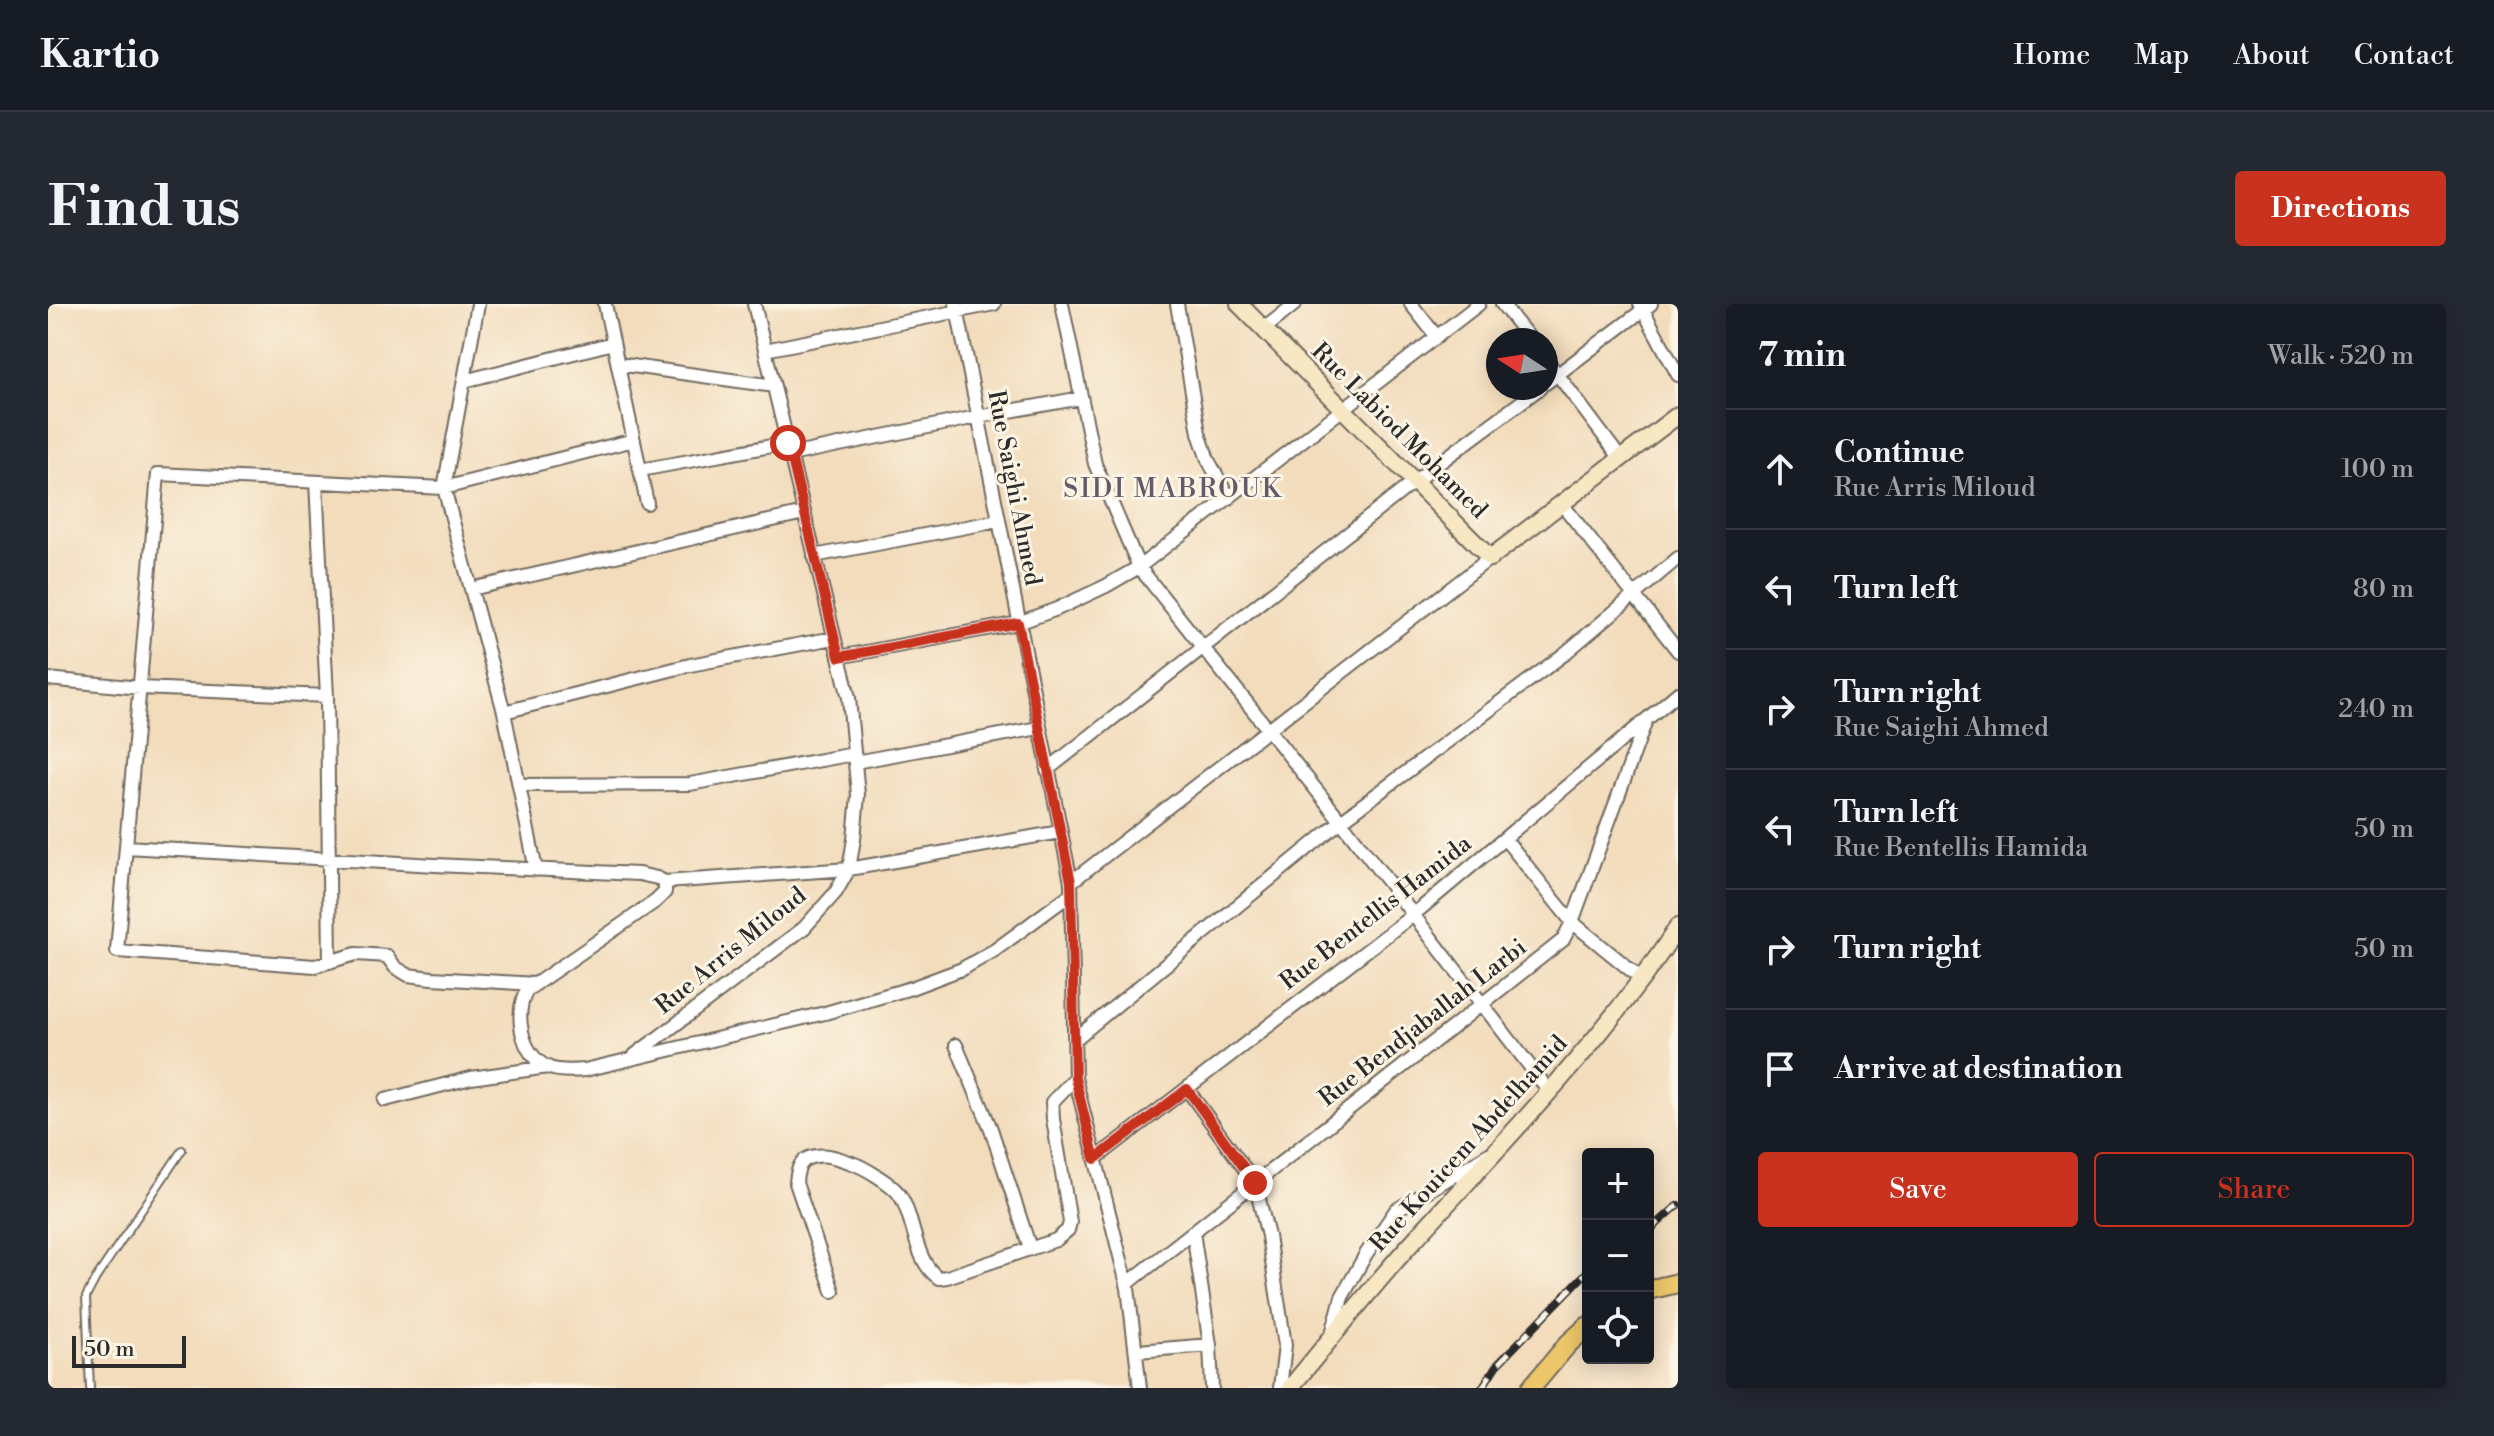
<!DOCTYPE html>
<html lang="en">
<head>
<meta charset="utf-8">
<style>
  body { margin:0; font-family:"Libre Bodoni",serif; background:#242831; color:#f1f3f6 }
  .controls { position:absolute; right:24px; bottom:24px; display:grid; overflow:hidden; border-radius:8px; box-shadow:0 4px 20px #0003 }
  .controls button { width:72px; height:72px; display:grid; place-items:center; padding:0; border:0; border-bottom:2px solid #363941; background:#171b24; color:#f1f3f6; font:40px sans-serif }
  .compass { position:absolute; left:1438px; top:24px; width:72px; height:72px; border-radius:50%; background:#171b24; box-shadow:0 4px 20px #0003; rotate:282deg }
  .scale { position:absolute; left:24px; bottom:20px; width:114px; box-sizing:border-box; padding-left:8px; border:4px solid #2b2b2b; border-top:0; font-size:22px; line-height:28px; white-space:nowrap; color:#2b2b2b; -webkit-text-stroke:6px #fcf5e5; paint-order:stroke }
  .stop { position:absolute; width:24px; height:24px; margin:-18px; border:6px solid #c8321e; border-radius:50%; background:#fff }
  .stop.end { background:#c8321e; border-color:#fff; box-shadow:0 2px 8px #0008 }
  .list { margin:0; padding:0; list-style:none }
  h2 { display:flex; justify-content:space-between; align-items:center; height:104px; margin:0; padding:0 32px; font-size:34px }
  h2 small { font-size:26px; font-weight:400; color:#9ea1a6 }
  .list li { display:grid; grid-template-columns:52px 1fr auto; gap:24px; align-items:center; box-sizing:border-box; height:120px; padding:0 32px; border-top:2px solid #363941 }
  .list b { display:block; font-size:30px; white-space:nowrap }
  .list p { margin:0; font-size:26px; white-space:nowrap; color:#9ea1a6 }
  .list em { font-size:26px; font-style:normal; color:#9ea1a6 }
  .actions { display:flex; gap:16px; padding:24px 32px }
  .actions a { flex:1; padding:18px 0; border:2px solid #c8321e; border-radius:8px; text-align:center; font-size:28px; color:#c8321e }
  .actions .main { background:#c8321e; color:#fff }
  .icon { flex:none; width:44px; height:44px; fill:none; stroke:currentColor; stroke-width:2; stroke-linecap:round; stroke-linejoin:round }
  .map { position:relative; flex:none; width:1630px; height:1084px; overflow:hidden; border-radius:8px }
  header { display:flex; align-items:center; gap:48px; box-sizing:border-box; height:112px; padding:0 40px; background:#171b24; border-bottom:2px solid #363941 }
  header strong { font-size:38px }
  nav { display:flex; gap:44px; margin-inline-start:auto; font-size:28px }
  .intro { display:flex; align-items:center; justify-content:space-between; box-sizing:border-box; height:192px; padding:0 48px }
  h1 { margin:0; font-size:56px }
  .button { padding:20px 36px; border-radius:8px; background:#c8321e; color:#fff; font-size:28px; font-weight:700 }
  main { display:flex; gap:48px; padding:0 48px }
  aside { flex:1; background:#171b24; border-radius:8px; box-shadow:0 4px 20px #0003 }
  .map>svg:first-child { display:block }
  .lines { fill:none; stroke-linecap:round; stroke-linejoin:round }
  .lane-casing { stroke:#71695e; stroke-width:10 }
  .street-casing { stroke:#71695e; stroke-width:16 }
  .secondary-casing { stroke:#71695e; stroke-width:20 }
  .primary-casing { stroke:#71695e; stroke-width:22 }
  .lane { stroke:#fff; stroke-width:6 }
  .street { stroke:#fff; stroke-width:12 }
  .secondary { stroke:#f7e8c3; stroke-width:16 }
  .primary { stroke:#ecc669; stroke-width:18 }
  .rail-casing { stroke:#2b2b2b; stroke-width:8 }
  .rail { stroke:#fcf5e5; stroke-width:5; stroke-dasharray:15; stroke-linecap:butt }
  .route { stroke:#c8321e; stroke-width:10 }
  .labels { text-anchor:middle; dominant-baseline:central; stroke-width:6; stroke-linejoin:round; paint-order:stroke }
  .street-label { font-size:24px; fill:#2b2b2b; stroke:#fcf5e5 }
  .neighbourhood-label { font-size:26px; letter-spacing:2px; fill:#655a69; stroke:#fcf5e5 }
</style>
</head>
<body>
<header>
<strong>Kartio</strong>
<nav><a>Home</a><a>Map</a><a>About</a><a>Contact</a></nav>
</header>
<div class="intro"><h1>Find us</h1><a class="button">Directions</a></div>
<main>
<div class="map">
<svg width="1630" height="1084" viewBox="0 0 1630 1084">
  <rect width="100%" height="100%" fill="#fcf5e5"/>
  <filter id="ink" filterUnits="userSpaceOnUse"><feTurbulence type="fractalNoise" baseFrequency=".0125" numOctaves="2"/><feDisplacementMap in="SourceGraphic" scale="16" xChannelSelector="R" yChannelSelector="G"/><feConvolveMatrix kernelMatrix="1 2 1 2 8 2 1 2 1" color-interpolation-filters="sRGB"/></filter>
  <filter id="wash" filterUnits="userSpaceOnUse"><feTurbulence type="fractalNoise" baseFrequency=".006" numOctaves="4" result="noise"/><feDisplacementMap in="SourceGraphic" scale="32" xChannelSelector="R" yChannelSelector="G"/><feGaussianBlur stdDeviation="1.8" result="paint"/><feColorMatrix in="noise" values="0 0 0 0 0 0 0 0 0 0 0 0 0 0 0 0 0 1.4 0 .05"/><feComposite in="paint" operator="in"/></filter>
  <g filter="url(#wash)">
    <rect width="100%" height="100%" fill="#f2dcbc"/>
  </g>
  <g filter="url(#ink)">
    <g class="lines">
      <g class="lane-casing">
        <path id="lane" d="M42 1084 38 993 48 974 134 846"/>
      </g>
      <g class="street-casing">
        <path id="street" d="M430 0 396 184 456 408 488 566
          M557 0 599 199
          M908 0 1023 578 1027 774 1080 984 1092 1084
          M1014 0 1047 160 1091 263 1293 517 1501 787
          M1129 0 1151 129 1160 156 1181 194
          M1363 0 1389 33
          M1454 0 1483 36
          M1592 0 1630 71
          M1216 25 1247 0
          M717 46 946 0
          M1498 55 1573 155
          M570 60 726 82
          M416 77 565 39
          M1498 79 1603 0
          M742 151 929 113 1033 94
          M592 166 740 139
          M268 178 279 392 282 658
          M1514 200 1630 347
          M766 252 950 217
          M423 285 756 209
          M791 353 970 319 1009 305 1058 282 1091 263 1431 0
          M0 375 92 384 279 392
          M456 408 642 361 786 334
          M807 458 991 424
          M999 466 1367 177 1492 84
          M471 481 642 480 806 450
          M1457 535 1524 618 1595 676
          M78 543 387 561 591 570 609 574 617 578V588L608 597 479 686C466 709 472 749 499 763 510 768 526 767 537 766L777 709 863 684 914 665 947 646 1023 590
          M617 578 801 565 1012 528
          M1023 578 1442 254
          M488 680 384 674 360 671 347 663 339 652 308 650 267 662 69 647 110 170 396 184 586 136
          M1026 736 1293 517 1515 351 1630 254
          M908 741 943 825 982 944
          M587 751 756 624 788 588 801 565 806 535 810 491 801 394 706 0
          M1139 785 1207 879 1220 932 1237 1041 1232 1084
          M337 796 423 774 500 763
          M1047 855 1365 611 1630 389
          M1145 928 1162 1041 1164 1084
          M1079 980 1515 636 1524 618 1597 419
          M785 987 748 879C749 865 752 854 768 852 781 850 792 855 804 859 816 863 844 880 851 890 867 913 866 959 891 974L899 973 1008 936 1020 926 1022 918 1005 815 1004 798 1027 774
          M1284 1030 1294 993 1318 950 1348 906 1441 850
          M1090 1047 1162 1041"/>
      </g>
      <g class="secondary-casing">
        <path id="secondary" d="M1191 0 1442 254 1630 111
          M1242 1084C1281 1037 1319 989 1359 944 1453 840 1553 740 1630 623"/>
      </g>
      <g class="primary-casing">
        <path id="primary" d="M1600 986 1630 979
          M1483 1084 1520 1040 1540 1022"/>
      </g>
      <use href="#lane" class="lane"/>
      <use href="#street" class="street"/>
      <use href="#secondary" class="secondary"/>
      <use href="#primary" class="primary"/>
      <g class="rail-casing">
        <path id="rail" d="M1600 928 1630 901
          M1434 1084 1448 1062 1540 967"/>
      </g>
      <use href="#rail" class="rail"/>
    </g>
  </g>
  <g class="lines" filter="url(#ink)">
    <path class="route" d="M740 139 791 353 970 319 1023 578 1027 774 1047 855 1139 785 1207 879"/>
  </g>
  <g class="labels">
    <g class="street-label">
      <text transform="translate(1351 127) rotate(45)">Rue Labiod Mohamed</text>
      <text transform="translate(966 184) rotate(79)">Rue Saighi Ahmed</text>
      <text transform="translate(1328 609) rotate(-38)">Rue Bentellis Hamida</text>
      <text transform="translate(683 647) rotate(-39)">Rue Arris Miloud</text>
      <text transform="translate(1375 719) rotate(-38)">Rue Bendjaballah Larbi</text>
      <text transform="translate(1421 840) rotate(-48)">Rue Kouicem Abdelhamid</text>
    </g>
    <g class="neighbourhood-label">
      <text x="1125" y="185">SIDI MABROUK</text>
    </g>
  </g>
</svg>
<div class="controls">
<button>+</button>
<button>−</button>
<button><svg class="icon" aria-label="locate" viewBox="0 0 24 24"><circle cx="12" cy="12" r="6"/><path d="M12 2v4M12 18v4M2 12h4M18 12h4"/></svg></button>
</div>
<svg class="compass" viewBox="-18 -18 36 36"><path d="M0-13l5 13h-10z" fill="#e53935"/><path d="M0 13l5-13h-10z" fill="#9ea1a6"/></svg>
<div class="scale">50 m</div>
<div class="stop" style="left:740px;top:139px"></div>
<div class="stop end" style="left:1207px;top:879px"></div>
</div>
<aside>
<h2>7 min<small>Walk · 520 m</small></h2>
<ul class="list">
<li><svg class="icon" aria-label="ahead" viewBox="0 0 24 24"><path d="M12 20V5M6 11l6-6 6 6"/></svg><div><b>Continue</b><p>Rue Arris Miloud</p></div><em>100 m</em></li>
<li><svg class="icon" aria-label="left" viewBox="0 0 24 24"><path d="M17 20v-9H6M10 6l-5 5 5 5"/></svg><div><b>Turn left</b></div><em>80 m</em></li>
<li><svg class="icon" aria-label="right" viewBox="0 0 24 24"><path d="M7 20v-9h11M14 6l5 5-5 5"/></svg><div><b>Turn right</b><p>Rue Saighi Ahmed</p></div><em>240 m</em></li>
<li><svg class="icon" aria-label="left" viewBox="0 0 24 24"><path d="M17 20v-9H6M10 6l-5 5 5 5"/></svg><div><b>Turn left</b><p>Rue Bentellis Hamida</p></div><em>50 m</em></li>
<li><svg class="icon" aria-label="right" viewBox="0 0 24 24"><path d="M7 20v-9h11M14 6l5 5-5 5"/></svg><div><b>Turn right</b></div><em>50 m</em></li>
<li><svg class="icon" aria-label="arrive" viewBox="0 0 24 24"><path d="M6 21V4h12l-3 4 3 4H6"/></svg><div><b>Arrive at destination</b></div></li>
</ul>
<div class="actions"><a class="main">Save</a><a>Share</a></div>
</aside>
</main>
</body>
</html>
